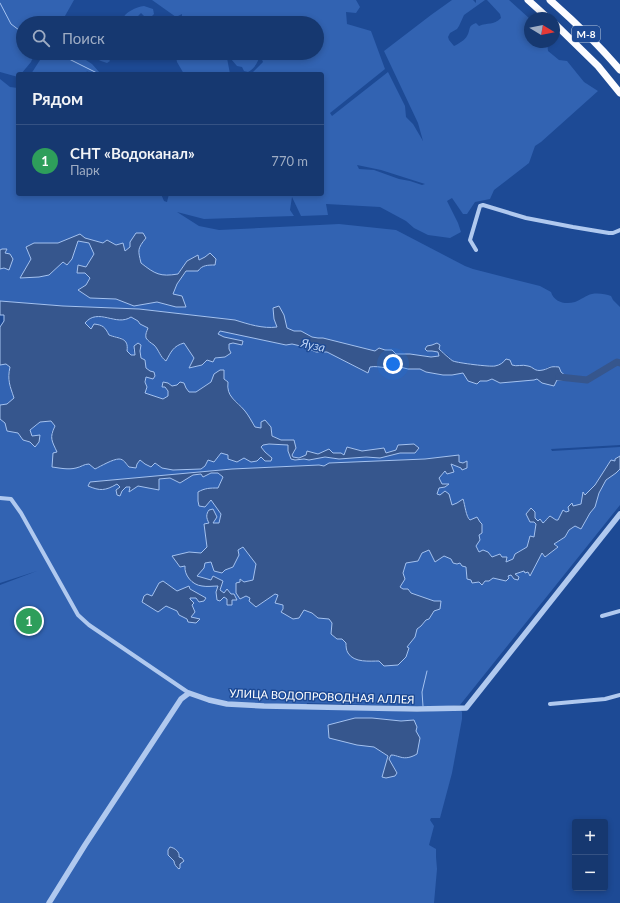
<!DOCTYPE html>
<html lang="ru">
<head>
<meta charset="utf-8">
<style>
  body { margin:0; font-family:Lato,sans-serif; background:#1f3f75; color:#f1f3f6 }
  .controls { position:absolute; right:12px; bottom:12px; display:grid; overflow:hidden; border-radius:4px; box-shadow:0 2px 6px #0003 }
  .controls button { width:36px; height:36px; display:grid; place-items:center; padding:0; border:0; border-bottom:1px solid #355283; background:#163870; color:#f1f3f6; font:20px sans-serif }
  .compass { position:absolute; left:524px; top:12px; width:36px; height:36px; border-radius:50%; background:#163870; box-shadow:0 2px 6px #0003; rotate:100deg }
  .you { position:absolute; left:393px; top:364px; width:14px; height:14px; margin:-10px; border:3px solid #fff; border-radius:50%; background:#1a73e8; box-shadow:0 0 0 6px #1a73e833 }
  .badge { display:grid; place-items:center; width:26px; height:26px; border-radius:50%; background:#d6ab8b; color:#fff; font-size:13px; font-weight:700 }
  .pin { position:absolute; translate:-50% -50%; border:2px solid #fff; box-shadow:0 1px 4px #0006 }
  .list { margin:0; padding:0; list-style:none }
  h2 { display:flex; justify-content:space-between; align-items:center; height:52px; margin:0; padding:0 16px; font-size:17px }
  h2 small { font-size:13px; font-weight:400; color:#9eacc3 }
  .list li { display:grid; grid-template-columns:26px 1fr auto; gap:12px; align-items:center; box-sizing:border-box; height:72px; padding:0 16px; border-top:1px solid #355283 }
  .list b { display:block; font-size:15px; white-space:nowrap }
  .list p { margin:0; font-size:13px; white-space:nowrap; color:#9eacc3 }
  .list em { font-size:13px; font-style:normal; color:#9eacc3 }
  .icon { flex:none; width:22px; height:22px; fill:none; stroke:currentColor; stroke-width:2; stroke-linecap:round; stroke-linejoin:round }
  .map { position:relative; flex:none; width:620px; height:903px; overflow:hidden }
  .search { position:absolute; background:#163870; box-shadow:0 2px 6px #0003; left:16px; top:16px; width:308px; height:44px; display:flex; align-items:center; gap:10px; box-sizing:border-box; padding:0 14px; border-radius:22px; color:#9eacc3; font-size:15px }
  .panel { position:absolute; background:#163870; box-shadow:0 2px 6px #0003; left:16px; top:72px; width:308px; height:124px; border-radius:4px }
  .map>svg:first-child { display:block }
  .green { fill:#3263b2; fill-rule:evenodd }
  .water { fill:#36568d; stroke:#a4c2f0 }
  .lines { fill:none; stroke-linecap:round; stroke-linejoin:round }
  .stream { stroke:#a4c2f0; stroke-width:1 }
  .river { stroke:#36568d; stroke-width:7 }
  .minor { stroke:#b0c9ef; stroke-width:4 }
  .tertiary { stroke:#b0c9ef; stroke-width:5.5 }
  .trunk { stroke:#fcfcff; stroke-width:7 }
  .labels { text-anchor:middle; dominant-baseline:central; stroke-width:3; stroke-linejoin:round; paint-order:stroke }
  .shield { fill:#1d4a95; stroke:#bbc9df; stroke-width:1 }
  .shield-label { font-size:10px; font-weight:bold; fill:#fff }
  .street-label { font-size:11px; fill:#fff; stroke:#1d4a95 }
  .water-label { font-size:12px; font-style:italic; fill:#bdd3f5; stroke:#1d4a95 }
</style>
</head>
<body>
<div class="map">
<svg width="620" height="903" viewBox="0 0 620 903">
  <rect width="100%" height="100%" fill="#1d4a95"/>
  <path class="green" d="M0 0H74L61 23H23V53H35L31 62 21 74H18V77L0 72Z
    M152 0H356L360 7 356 13 346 12 347 24 371 31 385 69 330 113 332 116 388 72 405 106 406 117 413 124 423 141 418 123 384 51 431 15 452 0H473L476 3V0H485L464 15 459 26 457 29 450 33 448 37 449 40 454 46C458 44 465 40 467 36 471 30 467 26 476 23L479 26C488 22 493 26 501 18L500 14 487 0H509L530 19V42H547L548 51 559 60 567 61 584 82 598 91 541 142 535 146 529 163 494 190 490 199 475 202 467 214H463L452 198 447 201 458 223 461 232 450 238 428 235 414 228 406 221 380 207 326 204 328 215 301 216 292 197 290 210 294 216 204 219 177 212 199 226 219 230 339 224 396 230 465 266 473 269 540 286 551 292C554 302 565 305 575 302 581 300 586 295 592 294 598 293 606 294 611 296L613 300 620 307V445L551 449 552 451 620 447V456L615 459V462L611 460 595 485 585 496 583 493 581 504 573 507 572 503 570 511 566 512 558 520 549 517 546 521 543 523 540 519 538 521 534 518 531 509 526 514 536 524 534 537 530 536 527 547 515 554 513 559 506 562 507 557H502L500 554 492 557 489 555 480 552 476 546 470 520C466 516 465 505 463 499L457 503 452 505 451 500 437 494 439 488 445 487 448 484 442 485 439 478 451 464 461 468 463 463 459 462V455L425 459 329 463 324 466 319 465 232 469 91 482 88 486C99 491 106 491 117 484L122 491 126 487H130L129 491 138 486 159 490V479L170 478 180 483 193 475 201 474 203 477 211 473H218L223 477 218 489 208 488 211 500 221 514 219 523H209L204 524 207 547 201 553 189 552 185 565 190 580 218 586 216 592 227 599 236 600 234 594H231L227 589 224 593 220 590 223 581 213 576 211 580 196 576 204 568V563L211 562 225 570 233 567 238 550 243 547 256 564 253 580 244 582 240 579V582L246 596 251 598 256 607 275 594 278 595C281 600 285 606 281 612L304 610 312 613 318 618 330 619 342 639 346 643 347 652 362 661H379L407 648 415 637 417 629 421 626 426 620 429 619 440 601H434L411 593 408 589H403L400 587 406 563 418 561 422 553 429 550 435 562 444 556 451 559 453 563 457 564 460 563 466 567 467 579 485 581 493 578 506 581 508 575H511L514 579 515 574 524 571H528L529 575 542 553 545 557 558 547 554 544 565 537 569 530 575 526 581 529 590 513 595 507 599 493 606 480 616 473 620 469V505L460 705 435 707 307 703 306 708 336 710 340 709 419 712 460 709 462 712V719L452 773 440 818H431L430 820 434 826 429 845 436 849V857L437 869 434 903H0V585L37 571 0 583V419L5 423 7 431 18 433 23 440 30 442 39 435 32 436 30 430 37 425 40 422 51 421 55 426 51 433 77 468 84 464H89L95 469C101 466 113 459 119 459 125 459 131 465 136 468L137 464 140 460 145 464 154 463 162 468 205 466 208 460 218 457 221 453 244 458H272L265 452 261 447 263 445 269 444 289 445 288 451 295 460 304 459 309 460 325 457 340 459 366 457 380 458 400 453H415L414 444 399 445 397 450 386 453 384 448 362 451 348 447 344 455 341 453H333L306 455 299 458 293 457 292 455 296 448 272 436 271 427 261 428 255 427 238 402 230 396 227 389 228 382H211L196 392H189C182 384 175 386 165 387L168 391V396L163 399 144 393 147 387C144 380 146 377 150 371L146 368 145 360 141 358 140 351 133 349 135 355H131L127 351 122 338 109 335 106 329H92L85 323 89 319 94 317H100L115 320 131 317 138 321 140 324 148 328C147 331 145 334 146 338 148 341 151 343 154 345 159 350 160 357 166 361 171 351 173 346 184 343L194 358 189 368 202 365 207 360 225 357 231 353 229 349V344L243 341 224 337 217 334 220 331 286 345 292 344 305 347 316 352H327L354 366 361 370 368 373 370 367C380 365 390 371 400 367L408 369H420L426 372 443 375H452L463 373 480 380 487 381 493 379 500 383 537 378 563 380 551 366 543 370H534L528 366H515L512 365 510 360 506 359C503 363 501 365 496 366 491 367 457 363 453 361 450 360 449 356 446 354 440 351 435 345 427 346V351H432L438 352 439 356 431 357 410 354H395L392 350H385L379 348 376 351 323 338H318L312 337 301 331H294L286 328 284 315 274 319 277 327C262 329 249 324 235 320L139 309 63 306 0 301V269L4 268 5 253 7 249H2L0 250V79L10 87 18 88V194H161L164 201 167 202 169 194H322V74H251L263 62 260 55C258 62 255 68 248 72L244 71 242 67 237 66 231 59 223 53H317V23H184L182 21V14L176 17ZM357 165 381 170 425 184 422 185 410 181 399 179 374 170 359 169ZM80 234 85 238 103 243 107 240 116 245 124 251 131 247H139V252L141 263C155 274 160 277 178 274L187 261 198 255 199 260 206 257 214 265C208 265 202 265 198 271H186L177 284 173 294 186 307H176L157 302 134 306 116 299 90 298 78 290 86 285 90 279 85 273H78L86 267 94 254 89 243 78 241 72 259 67 265 63 262 49 275 20 278 31 259 27 247 35 243H58ZM355 718H372L401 721 410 757 401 758 394 755H390L389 759 392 766 395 769 382 777 388 756 374 747 328 726Z
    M144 6 153 9 154 14 151 17H145L141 13 131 23H124L122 20C125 12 136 7 144 6Z
    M38 53H75L92 64 100 73C94 75 91 73 86 71L90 74H31L40 60Z
    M84 53C93 53 105 52 110 61L107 63 101 61Z
    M179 53H221L227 58 230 74H184L177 62 176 57Z
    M6 364 10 367C6 380 10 387 14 398L7 404 0 405V365Z"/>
  <path class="water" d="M136 233H143L146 238C137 249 138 250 141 263 155 274 160 277 178 274L187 261 198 255 199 260 205 257 210 253 216 259 215 265C208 265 202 265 198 271H186L177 284 173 294 182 296 186 307H176L157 302 134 306 116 299 90 298 78 290 86 285 90 278 85 273H77L78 265 86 267 94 254 89 243 78 241 72 259 67 265 63 262 49 275 39 277 20 278 31 259 26 247 34 243H58L80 234 85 238 103 243 107 240 116 245 123 243 125 251 130 247V242Z
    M2 249H7L5 253 10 254 13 259 9 270 4 268 0 269V250Z
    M0 301 63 306 139 309 235 320C248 324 263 329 277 327L274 319 273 308 279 306 284 315 287 328 294 331H301L312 337 318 338H323L375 351 379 348 385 350H392L396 354H410L431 357 439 356 438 352 432 351H427L425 349 427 346 432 345 437 343 440 345 439 349C440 350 452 361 453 361 458 363 490 367 495 366 500 365 503 363 506 359L510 360 512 365C517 367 522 364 528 366 534 367 534 372 543 370 551 368 548 366 559 367L561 372 567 377 563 380H557L554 386 542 383 537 379 534 380 500 383 492 379 487 381H480L477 384 468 381 463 373 452 375H443L426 372 420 369H408L400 367C390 371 380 365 370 367L368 373 327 352H316L305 347 292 344 286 345 220 331 218 334 224 337 243 341 242 345 233 343 229 344V349L231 353 225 357 215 358 213 362 207 360 202 365 189 368 194 358 184 343C173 346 171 352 166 361 160 357 159 350 154 345 151 343 148 341 146 338 145 334 147 331 148 328L140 324 138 321 131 317C116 327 98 307 85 323L91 329 94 324C103 325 105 327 109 335 119 339 129 337 127 351L131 355H135L134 346 138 343 141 345 140 351 141 358 145 360 146 368 150 371 154 372 155 376 153 379 146 377 145 382 147 387 145 393 163 399 168 396V391L165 387H162L163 382 168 383 172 386 177 385 180 382 184 383 186 388 189 392H196L211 382 214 374 220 370H224V379L228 382C226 397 236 400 245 411 249 416 252 422 255 427L261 428V422L265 420 271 427 272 436 281 440H294L296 448 292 455 293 457 299 458 306 455 307 451 318 454 329 449 333 453H341L344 455 347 447 362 451 384 448 386 453 396 450 398 445 414 444 419 448 415 453H400L380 458 366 457 339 459 325 457 309 460 304 459 295 460 291 459 288 451V445L269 444 263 445 261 447 265 452 272 458 271 461H265L261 457 257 461 251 462 244 458 237 462 228 459V455L221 453 214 462 208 460 205 466 201 469 173 470 162 468 155 463 151 467 145 464 140 460 137 464 136 468 129 467C126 464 124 459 119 459 113 459 101 466 95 469L89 464C84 464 81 467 76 468 68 470 60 468 52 467L53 453 57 452C52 441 49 438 55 426L51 421 40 422 30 430 32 436 40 435 39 442 35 447 30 442 23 440 18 433 7 431 5 423 0 419V405L7 404 14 398C10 386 7 380 10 367L6 364 0 365V327L4 321V315H0Z
    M459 455V462L463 463 467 461V468L462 470 461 468 451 464 454 472 447 474 445 471 439 478 442 484H449L445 487 439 488 437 494 440 495 445 491 449 494 452 505 457 503 463 499C465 505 466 517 470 520L477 517 480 522 482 524V533L479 535 480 540 476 546 479 552 483 550 488 552 492 557 500 554 502 557H507L506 562 513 559 515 554 527 547 530 536 534 537 536 524 534 522H530L526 514 531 508 535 512V518L538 521 540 519 543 523C546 521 547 518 550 516L556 520H558L563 510 566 512 569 511 568 507 572 503 573 506 581 504 583 492 585 495 595 485 611 460 615 461V459L620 456V469L616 473 606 480 599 493 595 507 590 513 581 529 575 526 569 530 565 537 554 544 558 547 545 557 542 553 530 576 528 572 525 573 524 571 515 574 519 577 518 580 514 579 511 575 508 576 509 578 506 581 493 578 489 581H485L482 585 479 582 472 583 471 580 467 579 466 567 462 566 460 563 457 564 453 563 451 559 444 556 435 562 429 550 422 553 418 561 406 563 403 573 405 579 400 587 403 589H408L411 593 434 601H441L440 609 434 611 429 619 426 620 421 626 417 629 415 637 407 647 409 648 406 657 398 665 384 666 379 661C370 661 354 663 348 653 346 650 346 646 346 643L342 639H337L331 634 332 623 329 619 318 618 312 613 304 610 299 618 293 619 281 612 283 609V605L275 603 278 595 275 594 256 607 249 601 250 598 246 596 240 599 236 593V583L240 582V579L244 582 253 580 256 564 243 547 238 550 239 555 233 567 225 570 222 573 214 571 211 562 205 563 204 568 197 576 211 580 213 576 223 581 220 590 224 593 227 589 231 594H234L237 600H232V605H227V599L224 597 220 601 217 600 216 592 218 586C213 586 207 587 202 586 192 585 184 575 185 566L180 567 172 556 189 552 201 553 207 547 204 524 209 523C206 518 206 514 209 510L213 509 217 517 213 523H219L221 514 211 500 205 507 199 506 198 501V492C205 488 210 488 218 488L223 477 218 473H211L203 477 201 474 193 475 180 483 170 478 159 479V490L138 486 129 492 130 487H126L122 491 120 496 117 495 116 490 120 487 117 484C105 491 100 491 88 486L90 482 232 469 319 465 324 466 329 463 425 459Z
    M163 581 177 591 189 586 190 589 206 598 204 601 199 602 196 598H190V599L194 603 192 605 195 612 191 617 200 619 196 623 188 622 187 619 179 615 177 611 166 606 158 612 142 602 144 596 147 594 152 596 159 583Z
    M355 718H372L401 721 414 720 417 727 416 731 420 738 417 754C412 757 406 759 400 757 396 756 395 755 391 755L389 759 397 773 395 776 386 778 382 777 388 756 374 747 357 745 329 738 328 725Z
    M170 847C175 848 180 852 179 857L182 858 184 861 180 864V868L179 869C176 867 174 864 174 861L168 855V850Z"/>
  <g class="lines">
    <path class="stream" d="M0 3 11 24 23 33
      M57 53 99 74
      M423 706 422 692 427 671"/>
    <path class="river" d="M559 377 587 380 617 362 620 363"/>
    <path class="minor" d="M476 250 470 240 480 206 483 205 526 218 573 227 609 233H613L620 230
      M0 498 11 499 21 513 78 615 89 625 189 693
      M602 616 620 611
      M550 704 605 699 620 695"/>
    <path class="tertiary" d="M49 903 85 845 181 699 189 693 209 700 227 704 264 706 417 709 466 708 620 514"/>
    <path class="trunk" d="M528 0 548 18
      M550 0C575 22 599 45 620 70
      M554 23 598 66 620 93"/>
  </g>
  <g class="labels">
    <rect class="shield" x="572" y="26" width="28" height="16" rx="3"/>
    <g class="shield-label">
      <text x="586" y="34">М-8</text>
    </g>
    <g class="street-label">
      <text transform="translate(322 696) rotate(2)">УЛИЦА ВОДОПРОВОДНАЯ АЛЛЕЯ</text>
    </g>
    <g class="water-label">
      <text transform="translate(313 345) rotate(12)">Яуза</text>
    </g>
  </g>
</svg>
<div class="controls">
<button>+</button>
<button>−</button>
</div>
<svg class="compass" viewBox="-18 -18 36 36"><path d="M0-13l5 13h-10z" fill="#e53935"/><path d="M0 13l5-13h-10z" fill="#9eacc3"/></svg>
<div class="you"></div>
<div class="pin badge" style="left:29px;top:621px;background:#2e9e5b">1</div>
<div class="search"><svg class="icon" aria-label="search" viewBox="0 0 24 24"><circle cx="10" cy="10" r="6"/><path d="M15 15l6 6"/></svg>Поиск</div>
<section class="panel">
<h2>Рядом<small></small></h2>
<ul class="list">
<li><span class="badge" style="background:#2e9e5b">1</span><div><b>СНТ «Водоканал»</b><p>Парк</p></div><em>770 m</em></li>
</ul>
</section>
</div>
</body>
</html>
